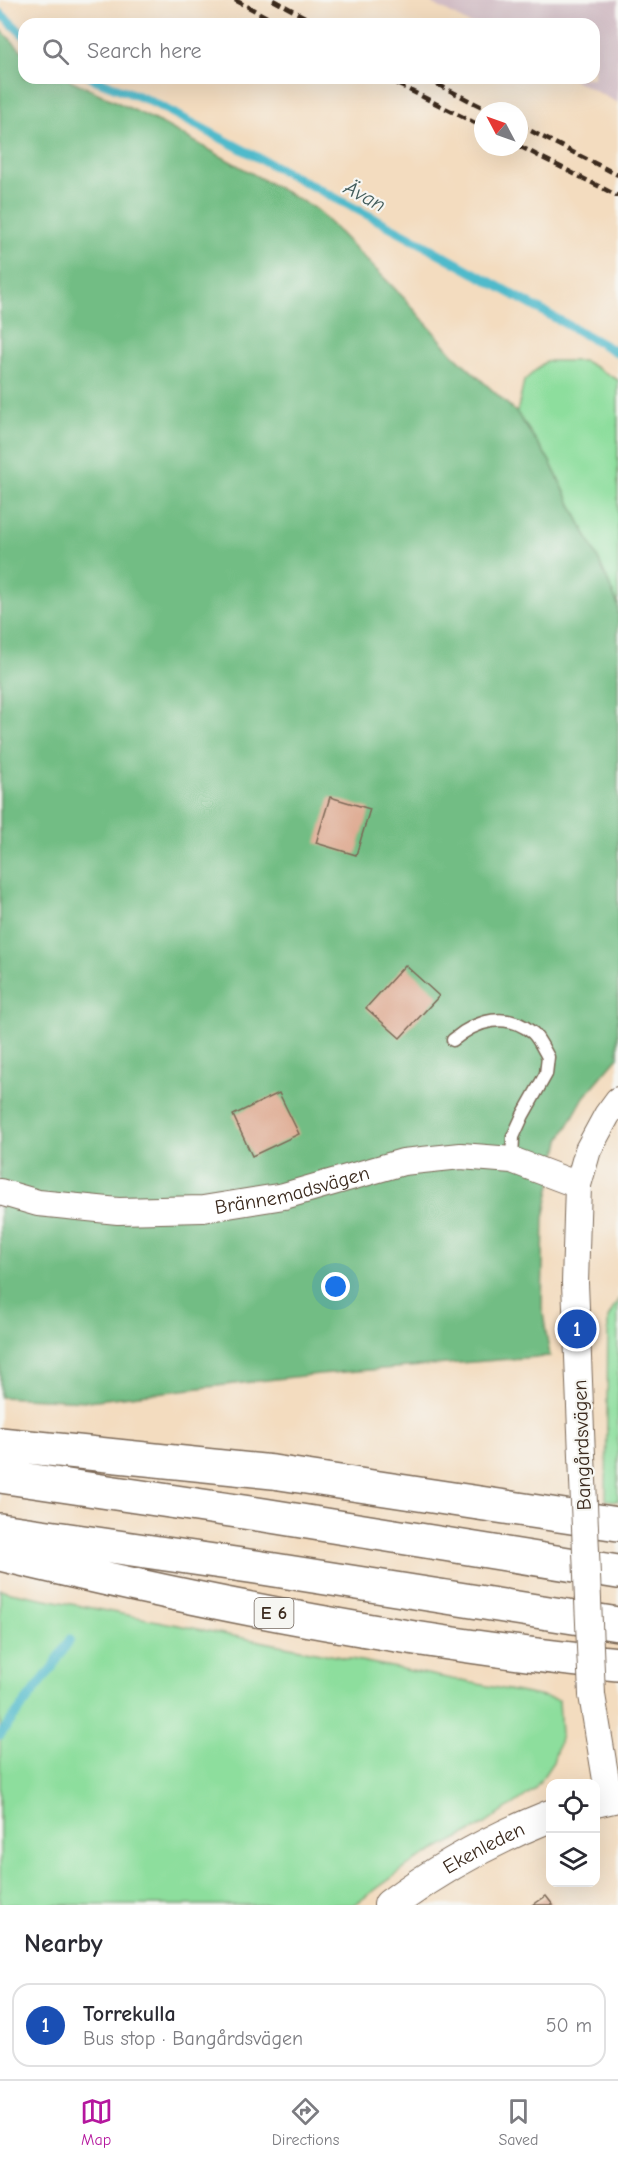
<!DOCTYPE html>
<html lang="en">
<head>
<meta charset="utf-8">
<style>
  body { margin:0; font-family:"Comic Neue",sans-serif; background:#f7f7f7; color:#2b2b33 }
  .controls { position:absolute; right:18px; bottom:18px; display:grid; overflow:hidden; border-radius:12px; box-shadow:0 6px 24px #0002 }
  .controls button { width:54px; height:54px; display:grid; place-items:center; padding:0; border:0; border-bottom:2px solid #e1e1e2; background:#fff; color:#2b2b33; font:30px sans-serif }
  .compass { position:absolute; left:474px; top:102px; width:54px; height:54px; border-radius:50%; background:#fff; box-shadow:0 6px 24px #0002; rotate:311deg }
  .you { position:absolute; left:336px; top:1287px; width:21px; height:21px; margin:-15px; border:4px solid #fff; border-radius:50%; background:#1a73e8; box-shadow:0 0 0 9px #1a73e833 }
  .badge { display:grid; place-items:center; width:39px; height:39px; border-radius:50%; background:#b5179e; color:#fff; font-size:20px; font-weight:700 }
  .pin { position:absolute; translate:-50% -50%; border:3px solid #fff; box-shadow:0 2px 6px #0006 }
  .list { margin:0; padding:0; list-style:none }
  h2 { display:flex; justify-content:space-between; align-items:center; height:78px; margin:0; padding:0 24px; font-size:26px }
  h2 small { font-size:20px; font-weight:400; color:#7c7c81 }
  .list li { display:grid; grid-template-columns:39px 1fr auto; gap:18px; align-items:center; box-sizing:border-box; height:84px; margin:0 12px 12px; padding:0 12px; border:2px solid #e1e1e2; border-radius:18px }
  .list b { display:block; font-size:22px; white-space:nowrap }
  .list p { margin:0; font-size:20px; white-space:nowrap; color:#7c7c81 }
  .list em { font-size:20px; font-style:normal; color:#7c7c81 }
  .icon { flex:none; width:33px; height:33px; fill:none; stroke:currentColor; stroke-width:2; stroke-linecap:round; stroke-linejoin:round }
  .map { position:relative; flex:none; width:618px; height:1905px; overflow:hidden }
  .search { position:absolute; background:#fff; box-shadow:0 6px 24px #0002; left:18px; right:18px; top:18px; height:66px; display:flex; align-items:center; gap:15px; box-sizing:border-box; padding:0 21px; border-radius:18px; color:#7c7c81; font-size:22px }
  .sheet { height:174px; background:#fff }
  nav { display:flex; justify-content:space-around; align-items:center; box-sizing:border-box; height:84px; border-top:2px solid #e1e1e2; background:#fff; font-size:16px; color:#7c7c81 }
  nav a { display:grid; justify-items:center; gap:3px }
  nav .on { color:#b5179e }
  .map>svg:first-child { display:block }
  .industrial { fill:#d2bdc5 }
  .green { fill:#8dde9d; stroke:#64845e; stroke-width:1.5 }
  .forest { fill:#72bd84; stroke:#567451; stroke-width:1.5 }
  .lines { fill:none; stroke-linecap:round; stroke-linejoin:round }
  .stream { stroke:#4fbacb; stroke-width:9 }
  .building { fill:#dfad95 }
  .service-casing { stroke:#7b6856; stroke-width:15 }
  .minor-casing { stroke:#7b6856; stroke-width:28 }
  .tertiary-casing { stroke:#7b6856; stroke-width:34 }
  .motorway-casing { stroke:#7b6856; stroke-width:36 }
  .service { stroke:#fff; stroke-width:12 }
  .minor { stroke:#fff; stroke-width:26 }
  .tertiary { stroke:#fff; stroke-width:32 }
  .motorway { stroke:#fff; stroke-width:33 }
  .rail { stroke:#3b2a1e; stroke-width:4.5; stroke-dasharray:9 4.5; stroke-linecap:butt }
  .minor-bridge-casing { stroke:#7b6856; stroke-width:28; stroke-linecap:butt }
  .minor-bridge { stroke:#fff; stroke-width:26 }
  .labels { text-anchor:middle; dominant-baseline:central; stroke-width:4.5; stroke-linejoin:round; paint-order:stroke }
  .shield { fill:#f6f6f2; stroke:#73675e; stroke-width:1.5 }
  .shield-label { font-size:18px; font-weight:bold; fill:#3b2a1e }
  .street-label { font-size:20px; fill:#3b2a1e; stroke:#f6f6f2 }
  .water-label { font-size:21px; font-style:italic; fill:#425c5b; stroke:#f6f6f2 }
</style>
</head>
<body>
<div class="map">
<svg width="618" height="1905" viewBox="0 0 618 1905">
  <rect width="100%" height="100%" fill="#f6f6f2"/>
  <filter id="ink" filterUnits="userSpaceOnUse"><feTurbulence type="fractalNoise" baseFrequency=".0167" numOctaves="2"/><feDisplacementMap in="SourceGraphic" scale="12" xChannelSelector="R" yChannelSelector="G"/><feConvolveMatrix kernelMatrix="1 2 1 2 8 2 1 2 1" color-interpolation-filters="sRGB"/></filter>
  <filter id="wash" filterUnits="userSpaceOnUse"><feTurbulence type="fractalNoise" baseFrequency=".008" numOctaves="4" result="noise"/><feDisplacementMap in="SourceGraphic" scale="24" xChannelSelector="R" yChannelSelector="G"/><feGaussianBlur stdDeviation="1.35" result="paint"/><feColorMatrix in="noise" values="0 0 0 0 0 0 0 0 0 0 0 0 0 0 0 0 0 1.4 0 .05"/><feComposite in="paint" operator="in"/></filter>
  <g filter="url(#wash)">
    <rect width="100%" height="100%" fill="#f3dcbf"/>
    <path class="industrial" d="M426 0H618V103L570 78H594V24H470Z"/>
    <path class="green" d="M546 361H584L618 380V605L600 563 549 460 517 413 524 381Z
      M618 1300V1501L606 1500 608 1318Z
      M0 1590 559 1700 561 1735 553 1762 534 1790 485 1824 415 1861 354 1905H0Z"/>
    <path class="forest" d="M0 29 24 53V78H66L163 124 316 209 404 298 453 354 517 413 549 460 600 563 618 605V1057L584 1097 560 1140 544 1218 542 1307 550 1356 319 1374 88 1401 0 1397Z"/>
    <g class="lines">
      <path class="stream" d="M0 13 24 35
        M91 78 148 100 406 235 618 353
        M0 1735 52 1668 70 1639"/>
    </g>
    <g id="blocks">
      <path class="building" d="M330 797 370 809 356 855 316 843Z
        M405 965 439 996 400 1038 366 1008Z
        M279 1093 299 1134 252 1156 233 1115Z
        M546 1896 553 1905H533Z"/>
    </g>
  </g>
  <g filter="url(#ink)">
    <use href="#blocks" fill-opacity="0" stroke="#7b6856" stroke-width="1.5"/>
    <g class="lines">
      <g class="service-casing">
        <path id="service" d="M453 1040C477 1020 507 1011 533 1033 539 1039 544 1050 548 1057L546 1074 523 1115 513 1137 512 1160"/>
      </g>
      <g class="minor-casing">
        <g id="minor">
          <path id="s1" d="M0 1192 38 1203 118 1211 203 1209 284 1196 403 1162 461 1156 512 1160 578 1185"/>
          <path d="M583 1480 575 1283 578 1185 588 1150 607 1115 618 1100"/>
          <path d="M592 1695 609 1798"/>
        </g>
      </g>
      <g class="tertiary-casing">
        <g id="tertiary">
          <path d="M596 1801 618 1796"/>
          <path id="s2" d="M390 1905C438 1869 495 1838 550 1816"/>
        </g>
      </g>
      <g class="motorway-casing">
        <path id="motorway" d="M0 1444 273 1472 618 1524
          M0 1476 264 1515 618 1572
          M0 1530 256 1567 618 1624
          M0 1554C203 1603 410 1644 618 1664"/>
      </g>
      <use href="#service" class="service"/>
      <use href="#minor" class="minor"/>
      <use href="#tertiary" class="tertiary"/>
      <use href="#motorway" class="motorway"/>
      <path class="rail" d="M235 0 280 24
        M273 0 318 24
        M385 78 483 127
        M425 78 490 111
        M519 125 618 175
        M519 146 618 196"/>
      <g class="minor-bridge-casing">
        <path id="minor-bridge" d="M583 1480 592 1695"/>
      </g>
      <use href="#minor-bridge" class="minor-bridge"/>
    </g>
  </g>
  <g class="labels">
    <rect class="shield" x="254.5" y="1598" width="39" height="30" rx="4.5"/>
    <g class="shield-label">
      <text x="274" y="1613">E 6</text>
    </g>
    <g class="street-label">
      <text stroke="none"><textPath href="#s1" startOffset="296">Brännemadsvägen</textPath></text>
      <text transform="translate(582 1445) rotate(-92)">Bangårdsvägen</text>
      <text stroke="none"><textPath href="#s2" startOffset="110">Ekenleden</textPath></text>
    </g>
    <g class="water-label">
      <text transform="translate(365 196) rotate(28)">Ävan</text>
    </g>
  </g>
</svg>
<div class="controls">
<button><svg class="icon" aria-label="locate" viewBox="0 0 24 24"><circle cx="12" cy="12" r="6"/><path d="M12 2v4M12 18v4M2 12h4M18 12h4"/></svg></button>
<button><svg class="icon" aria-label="layers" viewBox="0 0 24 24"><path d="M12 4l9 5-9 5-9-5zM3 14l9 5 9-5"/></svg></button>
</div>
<svg class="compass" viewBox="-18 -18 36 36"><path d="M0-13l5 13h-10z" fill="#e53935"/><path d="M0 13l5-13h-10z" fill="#7c7c81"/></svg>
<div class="you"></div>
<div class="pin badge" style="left:577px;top:1329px;background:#1a4fb4">1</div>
<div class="search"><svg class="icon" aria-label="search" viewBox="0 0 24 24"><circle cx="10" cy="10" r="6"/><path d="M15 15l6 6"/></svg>Search here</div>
</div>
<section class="sheet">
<h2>Nearby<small></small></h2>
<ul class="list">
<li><span class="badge" style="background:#1a4fb4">1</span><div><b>Torrekulla</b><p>Bus stop · Bangårdsvägen</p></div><em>50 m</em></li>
</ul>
</section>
<nav>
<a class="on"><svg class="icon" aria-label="map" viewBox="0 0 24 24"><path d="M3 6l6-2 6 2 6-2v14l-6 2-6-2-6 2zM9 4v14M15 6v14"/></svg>Map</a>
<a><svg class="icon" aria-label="directions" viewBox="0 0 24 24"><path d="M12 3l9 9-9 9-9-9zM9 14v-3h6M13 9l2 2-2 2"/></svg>Directions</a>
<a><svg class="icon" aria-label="saved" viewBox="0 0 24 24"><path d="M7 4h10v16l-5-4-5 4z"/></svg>Saved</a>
</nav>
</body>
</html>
